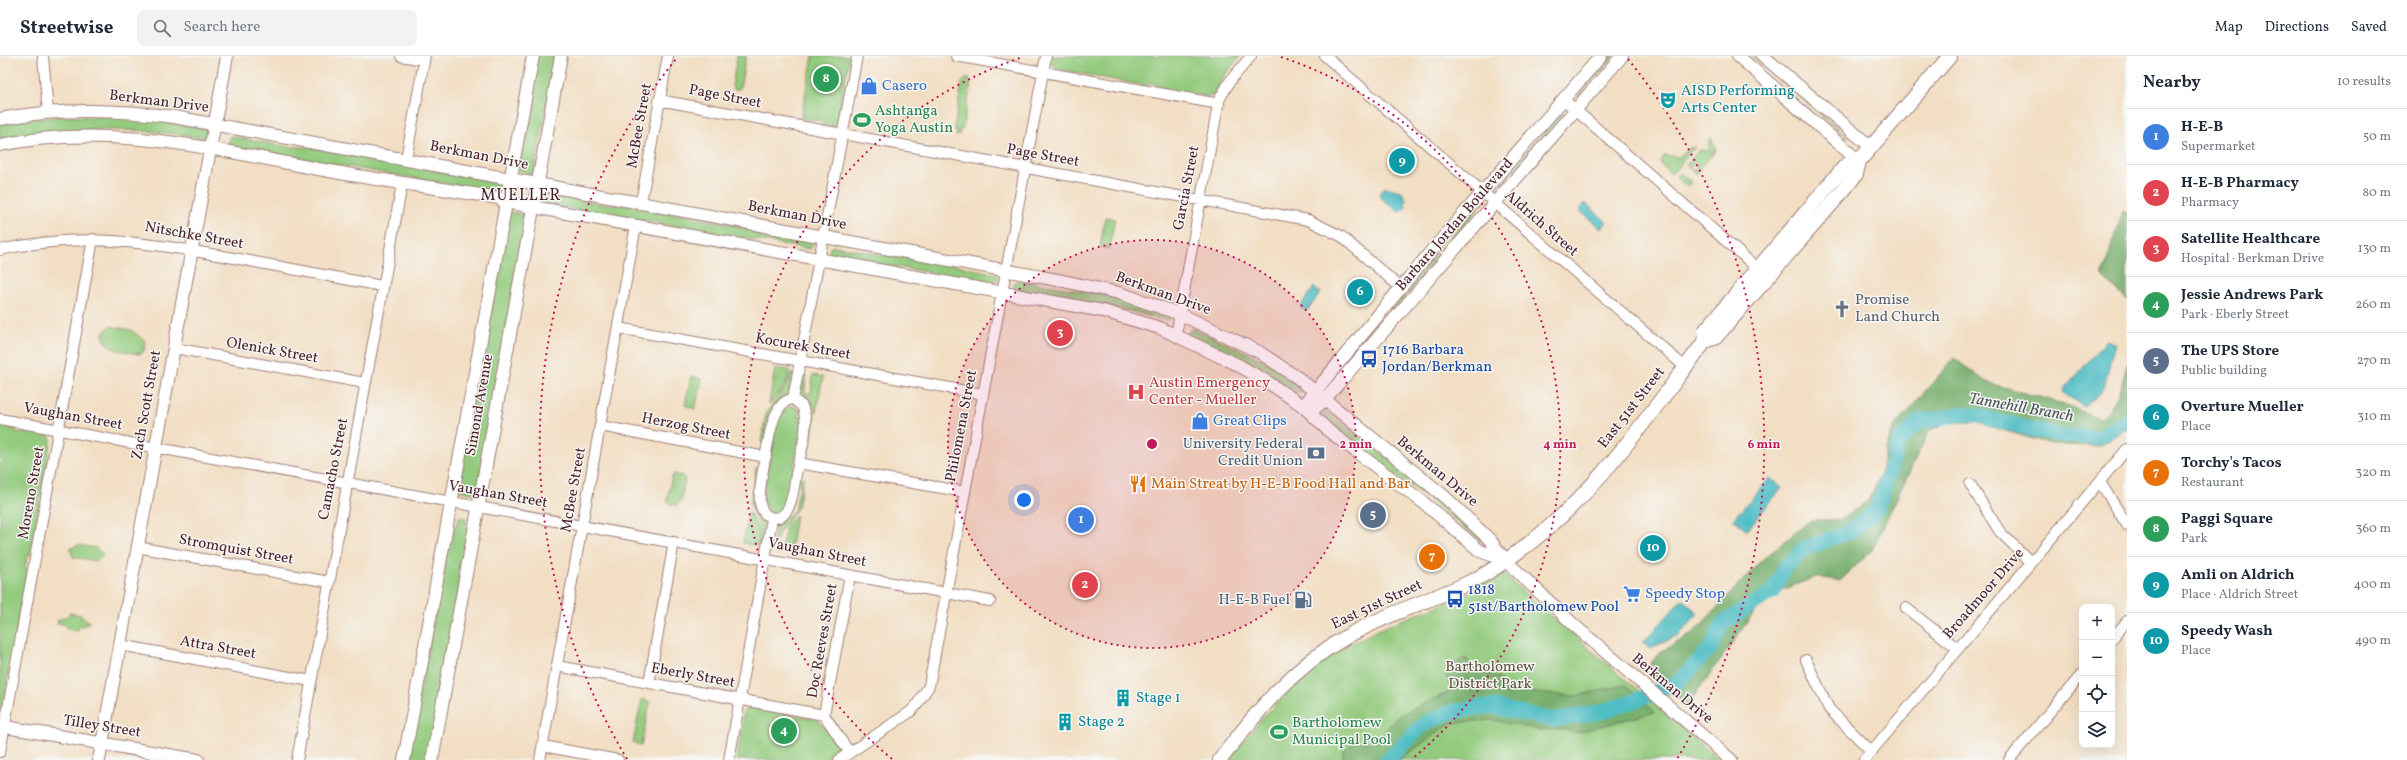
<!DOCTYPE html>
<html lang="en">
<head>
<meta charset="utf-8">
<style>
  body { margin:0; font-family:Vollkorn,serif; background:#f2f2f3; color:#1f2937 }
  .controls { position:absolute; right:12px; bottom:12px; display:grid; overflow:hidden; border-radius:8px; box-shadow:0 4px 16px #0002 }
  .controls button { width:36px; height:36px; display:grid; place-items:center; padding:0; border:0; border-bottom:1px solid #e0e1e3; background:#fff; color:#1f2937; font:20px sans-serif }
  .you { position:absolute; left:1024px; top:444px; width:14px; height:14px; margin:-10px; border:3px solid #fff; border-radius:50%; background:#1a73e8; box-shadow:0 0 0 6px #1a73e833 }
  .badge { display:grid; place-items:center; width:26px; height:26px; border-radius:50%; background:#111827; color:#fff; font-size:13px; font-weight:700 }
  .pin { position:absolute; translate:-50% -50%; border:2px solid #fff; box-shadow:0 1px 4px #0006 }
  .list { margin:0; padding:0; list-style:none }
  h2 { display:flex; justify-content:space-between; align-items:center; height:52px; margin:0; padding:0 16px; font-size:17px }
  h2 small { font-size:13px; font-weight:400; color:#747a83 }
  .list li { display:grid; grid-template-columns:26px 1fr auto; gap:12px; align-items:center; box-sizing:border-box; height:56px; padding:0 16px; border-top:1px solid #e0e1e3 }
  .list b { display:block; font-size:15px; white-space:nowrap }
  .list p { margin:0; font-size:13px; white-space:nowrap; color:#747a83 }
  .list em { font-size:13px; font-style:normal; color:#747a83 }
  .icon { flex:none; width:22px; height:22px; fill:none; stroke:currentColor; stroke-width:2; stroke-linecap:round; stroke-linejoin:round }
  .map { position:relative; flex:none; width:2127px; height:704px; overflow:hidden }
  header { display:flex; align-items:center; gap:24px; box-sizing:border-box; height:56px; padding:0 20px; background:#fff; border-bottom:1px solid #e0e1e3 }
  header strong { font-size:19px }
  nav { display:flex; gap:22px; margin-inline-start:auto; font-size:14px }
  .search { width:280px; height:36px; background:#f2f2f3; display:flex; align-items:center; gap:10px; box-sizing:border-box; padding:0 14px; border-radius:8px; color:#747a83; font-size:15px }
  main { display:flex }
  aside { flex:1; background:#fff }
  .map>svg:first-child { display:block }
  .green { fill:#93ca7d; stroke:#6e7454 }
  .forest { fill:#76ae6c; stroke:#60664c }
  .water { fill:#4fbdc5; stroke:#4c6e78 }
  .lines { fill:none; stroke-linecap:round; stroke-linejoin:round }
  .river { stroke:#4fbdc5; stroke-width:15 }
  .minor-casing { stroke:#9e7e77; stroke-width:12 }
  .tertiary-casing { stroke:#9e7e77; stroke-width:14 }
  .secondary-casing { stroke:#9e7e77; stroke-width:16 }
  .minor { stroke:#fff; stroke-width:10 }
  .tertiary { stroke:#fff; stroke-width:12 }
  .secondary { stroke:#fff; stroke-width:14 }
  .ring { fill:none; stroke:#c2185b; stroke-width:2; stroke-dasharray:2 4 }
  .labels { text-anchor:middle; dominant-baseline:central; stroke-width:3; stroke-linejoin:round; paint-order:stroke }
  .shop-label { font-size:15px; fill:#366cbe; stroke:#f6f6f2; text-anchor:start }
  .culture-label { font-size:15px; fill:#0d838f; stroke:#f6f6f2; text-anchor:start }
  .street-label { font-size:15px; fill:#4a1f2b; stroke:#f6f6f2 }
  .leisure-label { font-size:15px; fill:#27864d; stroke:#f6f6f2; text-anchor:start }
  .worship-label { font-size:15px; fill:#5b616d; stroke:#f6f6f2; text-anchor:start }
  .transit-label { font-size:15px; fill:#164399; stroke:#f6f6f2; text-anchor:start }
  .health-label { font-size:15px; fill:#be3a42; stroke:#f6f6f2; text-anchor:start }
  .service-label { font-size:15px; fill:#4e5e75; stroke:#f6f6f2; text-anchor:end }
  .food-label { font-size:15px; fill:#c56008; stroke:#f6f6f2; text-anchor:start }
  .park-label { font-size:15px; fill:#605244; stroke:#f6f6f2 }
  .neighbourhood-label { font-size:16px; letter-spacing:1px; fill:#4a1f2b; stroke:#f6f6f2 }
  .water-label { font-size:16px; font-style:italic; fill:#4c5661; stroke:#f6f6f2 }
  .centre { fill:#c2185b; stroke:#f6f6f2; stroke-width:2 }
  .ring-label { font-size:12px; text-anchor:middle; font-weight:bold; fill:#c2185b; stroke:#f6f6f2; stroke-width:3; stroke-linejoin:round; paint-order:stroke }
</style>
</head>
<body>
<header>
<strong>Streetwise</strong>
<div class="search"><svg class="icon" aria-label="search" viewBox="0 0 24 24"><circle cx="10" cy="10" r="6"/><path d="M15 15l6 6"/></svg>Search here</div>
<nav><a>Map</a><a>Directions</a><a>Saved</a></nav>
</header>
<main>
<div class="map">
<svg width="2127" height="704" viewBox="0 0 2127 704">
  <rect width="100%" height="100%" fill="#f6f6f2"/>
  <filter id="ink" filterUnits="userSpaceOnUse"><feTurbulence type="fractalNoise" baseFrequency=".025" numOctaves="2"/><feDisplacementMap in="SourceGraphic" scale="8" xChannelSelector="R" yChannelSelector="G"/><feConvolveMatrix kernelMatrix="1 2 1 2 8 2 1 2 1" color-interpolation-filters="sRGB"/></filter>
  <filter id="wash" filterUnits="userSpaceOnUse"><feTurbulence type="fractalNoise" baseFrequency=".012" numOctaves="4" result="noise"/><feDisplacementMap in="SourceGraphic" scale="16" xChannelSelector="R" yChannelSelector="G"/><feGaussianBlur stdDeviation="0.9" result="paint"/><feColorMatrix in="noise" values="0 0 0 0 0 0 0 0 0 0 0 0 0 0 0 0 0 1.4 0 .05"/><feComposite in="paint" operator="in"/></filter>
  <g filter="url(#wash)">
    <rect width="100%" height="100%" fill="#f2dec3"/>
    <path class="green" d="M537 0H557L534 116 531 118 517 114Z
      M737 0H746L740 32 735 34 732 30Z
      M813 0H850L839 55 840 64 833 71 824 70 820 65 804 62 800 65Z
      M1052 0H1240L1221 24 1216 38 1209 41 1161 32V29L1149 27 1147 30 1057 13 1051 7Z
      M1610 0H1614L1578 41V39Z
      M1752 0 1761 3 1848 81H1847Z
      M970 22 969 27 971 28 962 74H960L959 79 956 80V73H954L962 27 965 23Z
      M1559 56 1564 59 1498 133 1499 131Z
      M63 60 146 62 207 73 206 80 202 82C136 70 67 72 0 83V67Z
      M230 80 288 91H307L502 127V135L498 136 228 91Z
      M1711 81 1717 93H1714L1716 96 1712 94 1715 97H1710L1713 99 1704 106 1697 118 1692 114H1696V109H1691V113L1686 109 1700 93 1705 94 1709 93Z
      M1695 91 1672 118 1660 108 1661 103 1665 99 1679 101 1689 92Z
      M1679 117 1691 126 1687 131 1676 121Z
      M544 137 602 148 627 149 814 184V186L810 193 541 147V139Z
      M1477 150 1478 153 1435 207 1330 328 1387 256Z
      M509 156 527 159 477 438 457 434Z
      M1105 161 1115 163 1109 193 1100 191Z
      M833 190 890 200 920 202 997 218 998 221 996 225 990 227 829 199 830 192Z
      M1019 224 1081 235 1099 237 1169 260 1170 262 1168 264 1160 263 1107 249 1084 247 1014 233 1013 227Z
      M110 270 131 274 145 285 144 295 139 298C125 295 105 296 103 277Z
      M1192 272 1274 309 1303 335 1296 337 1253 310 1191 281 1188 276Z
      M775 312 790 314 785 330 769 349Z
      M791 317 793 318 789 336 776 347 769 359 765 375 766 387 761 386 766 358 786 330Z
      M813 319 823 321 816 357 808 337H811Z
      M691 320 702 323 695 353 685 349Z
      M803 320H806L805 335 815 362 809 395 804 394 810 384 811 364 809 353 801 338Z
      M794 350 799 354 800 362 797 360 802 363V368L787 446 778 458 768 456 764 446V435L776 367 780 359 786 357 780 358 787 351Z
      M1326 355 1401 412 1474 475 1485 488 1421 437 1351 387 1322 362V357Z
      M0 370 16 373V376L27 378 29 376 48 377 51 384 30 499 27 501 25 512 28 514 0 662Z
      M756 412 762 413 757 424 754 448 764 468 762 490 759 489 761 472 750 448Z
      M674 418 682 420 685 423 681 445 677 449 670 448 667 444 672 420Z
      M799 420 804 421 798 451 778 478 774 492H771L776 472 782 464 794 456 800 431Z
      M749 456 759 473 758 490 743 487Z
      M796 459 790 496 780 494 786 473H784Z
      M459 461 466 462V471L470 476 428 704H408L450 472 456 470Z
      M79 489 96 492 103 498 102 501 96 505 73 501 70 492Z
      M1500 517 1507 519 1512 526 1719 704H1229C1270 649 1313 605 1376 575 1417 556 1463 545 1500 517Z
      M69 557 81 559 82 562 89 565V567L79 571 77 575 67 573 64 568 57 567 58 564 68 560Z
      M642 643 650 646 641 690 633 686Z
      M749 651 817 663 840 691 839 697 826 704H736L743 668V657Z
      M128 699 147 700 159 704 127 701Z"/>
    <path class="forest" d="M2122 155 2127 157V244L2102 221Z
      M1954 302 1986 326 2057 346 2100 362C2118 349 2122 328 2127 308V373L2100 390 2054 389 1975 366 1945 367 1929 375 1872 494 1840 525 1816 521 1780 535 1761 547 1687 650 1656 622 1650 608 1660 596 1692 578 1763 503 1811 464H1839L1868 445 1880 420 1886 392 1894 371Z
      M1466 602 1474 614 1499 622 1504 632 1511 635 1575 640 1625 629 1655 656 1576 677 1561 673 1544 675 1492 664 1450 667 1399 704H1342L1343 696 1358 683 1370 687 1378 686 1396 661 1451 635 1446 617 1456 607Z"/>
    <path class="water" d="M1385 131 1401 135 1406 143 1405 148 1407 150 1400 157 1380 141 1379 138Z
      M1585 147 1607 166 1601 173 1579 154Z
      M1314 231 1318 236H1321L1307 255 1300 251Z
      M2107 284 2115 287 2104 332 2084 351 2062 336Z
      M1770 422 1782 432 1747 474 1733 463Z
      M1682 543 1698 557 1680 578 1650 593 1643 587Z"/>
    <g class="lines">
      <path class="river" d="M1387 704 1425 667 1451 656 1481 651H1494L1553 664 1600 656 1637 644 1677 627 1711 592 1723 567 1774 535 1784 512 1804 493 1853 474 1877 453 1899 386 1918 366 1967 357 2055 379 2098 382 2127 364"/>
    </g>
  </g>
  <g filter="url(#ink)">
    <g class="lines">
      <g class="minor-casing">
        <path id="minor" d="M43 0 48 56
          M401 0 424 4
          M956 0 1219 48
          M1325 0 1685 311
          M1563 43 1757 212
          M659 44 1308 164 1341 180 1401 232
          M406 103 425 0
          M641 146 668 0
          M0 194C85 175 150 187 234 202 283 211 333 221 382 230
          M618 272 983 338
          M1176 279 1219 44 1230 25 1251 0
          M174 292 365 327
          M793 343 857 0
          M793 343 802 350C811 370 800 398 796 418 794 431 791 469 770 461 764 459 761 453 760 447 758 435 770 369 776 358 780 350 784 344 793 343Z
          M0 363 990 545
          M600 370 766 401
          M798 407 965 436
          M2100 426 2127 469
          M1970 428 2000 476 2031 506
          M137 491 329 526
          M1906 552 1957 592
          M2112 583 2127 565
          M120 589 311 625
          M1806 604 1829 653 1872 696
          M557 610 824 659
          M649 627 674 486
          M543 690 618 704
          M0 696 93 183
          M850 697 824 659 850 519
          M297 704 402 128
          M540 704 636 169
          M729 704 772 463
          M839 704 910 656 916 650 929 630 1046 0
          M1864 704 2127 393
          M2009 704 2082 618"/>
      </g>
      <g class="tertiary-casing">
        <path id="tertiary" d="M1738 0 1859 105
          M1763 0 1871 91
          M0 63C58 52 116 53 174 61L1063 225 1119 237 1180 258 1259 296 1298 322 1445 441 1490 484 1505 504 1574 569 1731 704
          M0 89C109 66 217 94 324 114 382 125 440 132 498 142L506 146 1103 255 1160 272 1238 309 1266 325 1303 350 1330 376 1424 447 1480 495 1505 504
          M1303 350 1428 199 1601 0
          M1310 357 1325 343 1622 0
          M0 670 198 704
          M99 704 227 0
          M404 704 533 0
          M432 704 561 0"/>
      </g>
      <g class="secondary-casing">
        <path id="secondary" d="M1706 284 1715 282 1842 136 1856 118 1859 105 1950 0
          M1220 704C1256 656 1293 611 1346 581 1384 559 1426 546 1466 528 1484 520 1503 507 1519 495 1596 440 1649 358 1706 284L1705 275 1846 109 1859 105"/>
      </g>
      <use href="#minor" class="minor"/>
      <use href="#tertiary" class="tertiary"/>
      <use href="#secondary" class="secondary"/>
    </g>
  </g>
  <circle cx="1152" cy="388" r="204" fill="#c2185b" fill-opacity=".12"/>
  <g class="ring">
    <circle cx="1152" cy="388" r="204"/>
    <path d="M892 703A408 408 0 0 1 1023 1M1281 1A408 408 0 0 1 1412 703"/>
    <path d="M627 703A612 612 0 0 1 676 3M1628 3A612 612 0 0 1 1677 703"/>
  </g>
  <defs>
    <g id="shop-bare" transform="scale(1.38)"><path d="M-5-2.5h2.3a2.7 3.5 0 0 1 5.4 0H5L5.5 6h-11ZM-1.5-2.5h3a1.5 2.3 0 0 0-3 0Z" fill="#3f7fe0" stroke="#f6f6f2" stroke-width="2.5" paint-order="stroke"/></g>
    <g id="theatre-bare" transform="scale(1.38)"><path d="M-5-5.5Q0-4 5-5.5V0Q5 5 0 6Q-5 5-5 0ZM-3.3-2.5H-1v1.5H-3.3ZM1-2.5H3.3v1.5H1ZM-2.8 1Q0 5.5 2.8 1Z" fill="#0f9aa8" stroke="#f6f6f2" stroke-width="2.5" paint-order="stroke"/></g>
    <g id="stadium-bare" transform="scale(1.38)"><path d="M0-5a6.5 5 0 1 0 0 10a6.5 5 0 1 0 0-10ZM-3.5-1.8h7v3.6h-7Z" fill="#2e9e5b" stroke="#f6f6f2" stroke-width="2.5" paint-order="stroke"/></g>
    <g id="church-bare" transform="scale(1.38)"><path d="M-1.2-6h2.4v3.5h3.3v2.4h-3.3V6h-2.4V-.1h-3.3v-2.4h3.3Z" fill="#6b7280" stroke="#f6f6f2" stroke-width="2.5" paint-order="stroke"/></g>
    <g id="bus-bare" transform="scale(1.38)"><path d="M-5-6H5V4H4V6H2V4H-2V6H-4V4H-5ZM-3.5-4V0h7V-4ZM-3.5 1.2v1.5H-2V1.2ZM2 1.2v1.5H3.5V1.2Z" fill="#1a4fb4" stroke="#f6f6f2" stroke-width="2.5" paint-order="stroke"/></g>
    <g id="hospital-bare" transform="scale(1.38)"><path d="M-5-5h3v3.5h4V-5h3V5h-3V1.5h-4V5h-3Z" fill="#e0444e" stroke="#f6f6f2" stroke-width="2.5" paint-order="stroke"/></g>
    <g id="bank-bare" transform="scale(1.38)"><path d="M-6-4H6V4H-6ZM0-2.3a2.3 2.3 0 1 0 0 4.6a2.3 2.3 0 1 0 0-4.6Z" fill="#5c6f8a" stroke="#f6f6f2" stroke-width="2.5" paint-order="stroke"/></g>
    <g id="restaurant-bare" transform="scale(1.38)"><path d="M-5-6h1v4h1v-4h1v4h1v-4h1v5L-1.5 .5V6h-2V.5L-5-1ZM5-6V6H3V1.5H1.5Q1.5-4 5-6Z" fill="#e8710a" stroke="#f6f6f2" stroke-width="2.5" paint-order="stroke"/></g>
    <g id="supermarket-bare" transform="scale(1.38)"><path d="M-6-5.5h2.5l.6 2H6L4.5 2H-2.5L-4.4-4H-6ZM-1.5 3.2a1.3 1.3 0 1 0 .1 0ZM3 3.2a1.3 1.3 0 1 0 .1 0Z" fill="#3f7fe0" stroke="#f6f6f2" stroke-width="2.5" paint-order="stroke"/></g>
    <g id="fuel-bare" transform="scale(1.38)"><path d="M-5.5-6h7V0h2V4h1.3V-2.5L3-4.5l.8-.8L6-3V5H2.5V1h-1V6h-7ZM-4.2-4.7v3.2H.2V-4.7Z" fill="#5c6f8a" stroke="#f6f6f2" stroke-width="2.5" paint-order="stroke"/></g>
    <g id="building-bare" transform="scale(1.38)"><path d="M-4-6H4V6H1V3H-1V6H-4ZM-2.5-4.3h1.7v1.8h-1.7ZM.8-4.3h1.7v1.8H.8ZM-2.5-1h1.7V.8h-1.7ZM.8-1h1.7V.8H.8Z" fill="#0f9aa8" stroke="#f6f6f2" stroke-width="2.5" paint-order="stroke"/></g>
  </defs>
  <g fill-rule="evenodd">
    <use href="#shop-bare" x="869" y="30"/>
    <use href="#theatre-bare" x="1668" y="44"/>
    <use href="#stadium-bare" x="862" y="64"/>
    <use href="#church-bare" x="1842" y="253"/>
    <use href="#bus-bare" x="1369" y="303"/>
    <use href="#hospital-bare" x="1136" y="336"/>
    <use href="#shop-bare" x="1200" y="365"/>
    <use href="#bank-bare" x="1316" y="397"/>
    <use href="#restaurant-bare" x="1138" y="428"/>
    <use href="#supermarket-bare" x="1632" y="538"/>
    <use href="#bus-bare" x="1455" y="543"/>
    <use href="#fuel-bare" x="1303" y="544"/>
    <use href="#building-bare" x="1123" y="642"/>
    <use href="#building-bare" x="1065" y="666"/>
    <use href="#stadium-bare" x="1279" y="676"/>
  </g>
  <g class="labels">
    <g class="shop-label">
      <text x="882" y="30">Casero</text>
      <text x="1213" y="365">Great Clips</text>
      <text x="1645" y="538">Speedy Stop</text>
    </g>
    <g class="culture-label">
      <text x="1681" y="35">AISD Performing<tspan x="1681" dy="17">Arts Center</tspan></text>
      <text x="1136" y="642">Stage 1</text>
      <text x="1078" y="666">Stage 2</text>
    </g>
    <g class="street-label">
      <text transform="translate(725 41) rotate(11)">Page Street</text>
      <text transform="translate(159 46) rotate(7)">Berkman Drive</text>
      <text transform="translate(640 70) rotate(-80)">McBee Street</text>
      <text transform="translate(479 100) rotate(11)">Berkman Drive</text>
      <text transform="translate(1043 100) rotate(10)">Page Street</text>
      <text transform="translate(1187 132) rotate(-79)">Garcia Street</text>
      <text transform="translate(797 160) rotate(11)">Berkman Drive</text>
      <text transform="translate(1541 168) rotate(41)">Aldrich Street</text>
      <text transform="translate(1455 169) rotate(-49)">Barbara Jordan Boulevard</text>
      <text transform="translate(194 180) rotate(10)">Nitschke Street</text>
      <text transform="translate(1163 238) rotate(20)">Berkman Drive</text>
      <text transform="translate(803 291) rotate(10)">Kocurek Street</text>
      <text transform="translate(272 295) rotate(10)">Olenick Street</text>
      <text transform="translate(147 349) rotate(-80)">Zach Scott Street</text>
      <text transform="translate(480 349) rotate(-80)">Simond Avenue</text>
      <text transform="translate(1632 352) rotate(-52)">East 51st Street</text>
      <text transform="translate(73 361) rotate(10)">Vaughan Street</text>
      <text transform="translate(962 370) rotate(-79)">Philomena Street</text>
      <text transform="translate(686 371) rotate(11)">Herzog Street</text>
      <text transform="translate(334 413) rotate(-79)">Camacho Street</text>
      <text transform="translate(1437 416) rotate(40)">Berkman Drive</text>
      <text transform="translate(574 434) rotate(-80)">McBee Street</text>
      <text transform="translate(32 437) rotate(-80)">Moreno Street</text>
      <text transform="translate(498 439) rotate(10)">Vaughan Street</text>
      <text transform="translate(236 494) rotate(10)">Stromquist Street</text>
      <text transform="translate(817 497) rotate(11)">Vaughan Street</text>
      <text transform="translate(1984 538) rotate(-49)">Broadmoor Drive</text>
      <text transform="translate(1377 549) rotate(-25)">East 51st Street</text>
      <text transform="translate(823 585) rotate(-80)">Doc Reeves Street</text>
      <text transform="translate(218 592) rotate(10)">Attra Street</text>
      <text transform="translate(693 620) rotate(10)">Eberly Street</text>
      <text transform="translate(1672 633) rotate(40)">Berkman Drive</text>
      <text transform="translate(102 671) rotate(9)">Tilley Street</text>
    </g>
    <g class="leisure-label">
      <text x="875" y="55">Ashtanga<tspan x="875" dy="17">Yoga Austin</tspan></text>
      <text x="1292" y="667">Bartholomew<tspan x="1292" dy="17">Municipal Pool</tspan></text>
    </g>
    <g class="worship-label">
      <text x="1855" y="244">Promise<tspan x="1855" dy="17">Land Church</tspan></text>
    </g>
    <g class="transit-label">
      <text x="1382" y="294">1716 Barbara<tspan x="1382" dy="17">Jordan/Berkman</tspan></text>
      <text x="1468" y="534">1818<tspan x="1468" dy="17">51st/Bartholomew Pool</tspan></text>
    </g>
    <g class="health-label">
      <text x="1149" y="327">Austin Emergency<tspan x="1149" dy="17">Center - Mueller</tspan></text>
    </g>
    <g class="service-label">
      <text x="1303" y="388">University Federal<tspan x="1303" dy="17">Credit Union</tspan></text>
      <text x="1290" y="544">H-E-B Fuel</text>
    </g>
    <g class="food-label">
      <text x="1151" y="428">Main Streat by H-E-B Food Hall and Bar</text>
    </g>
    <g class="park-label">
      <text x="1490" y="611">Bartholomew<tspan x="1490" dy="17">District Park</tspan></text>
    </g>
    <g class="neighbourhood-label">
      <text x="521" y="140">MUELLER</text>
    </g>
    <g class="water-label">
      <text transform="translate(2021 352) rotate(10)">Tannehill Branch</text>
    </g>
  </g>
  <circle cx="1152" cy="388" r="6" class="centre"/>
  <g class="ring-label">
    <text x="1356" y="392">2 min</text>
    <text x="1560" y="392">4 min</text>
    <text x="1764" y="392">6 min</text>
  </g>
</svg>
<div class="controls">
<button>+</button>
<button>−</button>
<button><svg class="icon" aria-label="locate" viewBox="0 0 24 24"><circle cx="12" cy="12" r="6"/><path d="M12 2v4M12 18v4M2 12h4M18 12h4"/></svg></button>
<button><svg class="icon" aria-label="layers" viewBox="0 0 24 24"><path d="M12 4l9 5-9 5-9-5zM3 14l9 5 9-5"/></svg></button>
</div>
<div class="you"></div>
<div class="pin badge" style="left:1081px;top:464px;background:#3f7fe0">1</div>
<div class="pin badge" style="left:1085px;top:529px;background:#e0444e">2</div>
<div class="pin badge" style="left:1060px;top:277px;background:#e0444e">3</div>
<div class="pin badge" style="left:784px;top:675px;background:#2e9e5b">4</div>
<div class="pin badge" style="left:1373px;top:459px;background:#5c6f8a">5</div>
<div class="pin badge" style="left:1360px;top:236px;background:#0f9aa8">6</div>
<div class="pin badge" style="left:1432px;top:501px;background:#e8710a">7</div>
<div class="pin badge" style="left:826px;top:23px;background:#2e9e5b">8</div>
<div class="pin badge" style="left:1402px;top:105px;background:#0f9aa8">9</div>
<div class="pin badge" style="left:1653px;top:492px;background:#0f9aa8">10</div>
</div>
<aside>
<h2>Nearby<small>10 results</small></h2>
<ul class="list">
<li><span class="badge" style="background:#3f7fe0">1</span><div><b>H-E-B</b><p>Supermarket</p></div><em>50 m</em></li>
<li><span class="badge" style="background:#e0444e">2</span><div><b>H-E-B Pharmacy</b><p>Pharmacy</p></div><em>80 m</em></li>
<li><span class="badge" style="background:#e0444e">3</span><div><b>Satellite Healthcare</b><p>Hospital · Berkman Drive</p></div><em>130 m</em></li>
<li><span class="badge" style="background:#2e9e5b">4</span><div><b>Jessie Andrews Park</b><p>Park · Eberly Street</p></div><em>260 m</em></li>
<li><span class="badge" style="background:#5c6f8a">5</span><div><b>The UPS Store</b><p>Public building</p></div><em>270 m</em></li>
<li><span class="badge" style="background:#0f9aa8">6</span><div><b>Overture Mueller</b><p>Place</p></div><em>310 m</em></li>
<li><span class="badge" style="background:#e8710a">7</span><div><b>Torchy's Tacos</b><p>Restaurant</p></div><em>320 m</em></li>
<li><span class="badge" style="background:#2e9e5b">8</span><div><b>Paggi Square</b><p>Park</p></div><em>360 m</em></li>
<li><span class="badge" style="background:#0f9aa8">9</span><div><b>Amli on Aldrich</b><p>Place · Aldrich Street</p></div><em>400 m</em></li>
<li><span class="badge" style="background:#0f9aa8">10</span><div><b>Speedy Wash</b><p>Place</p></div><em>490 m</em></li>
</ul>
</aside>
</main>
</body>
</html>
